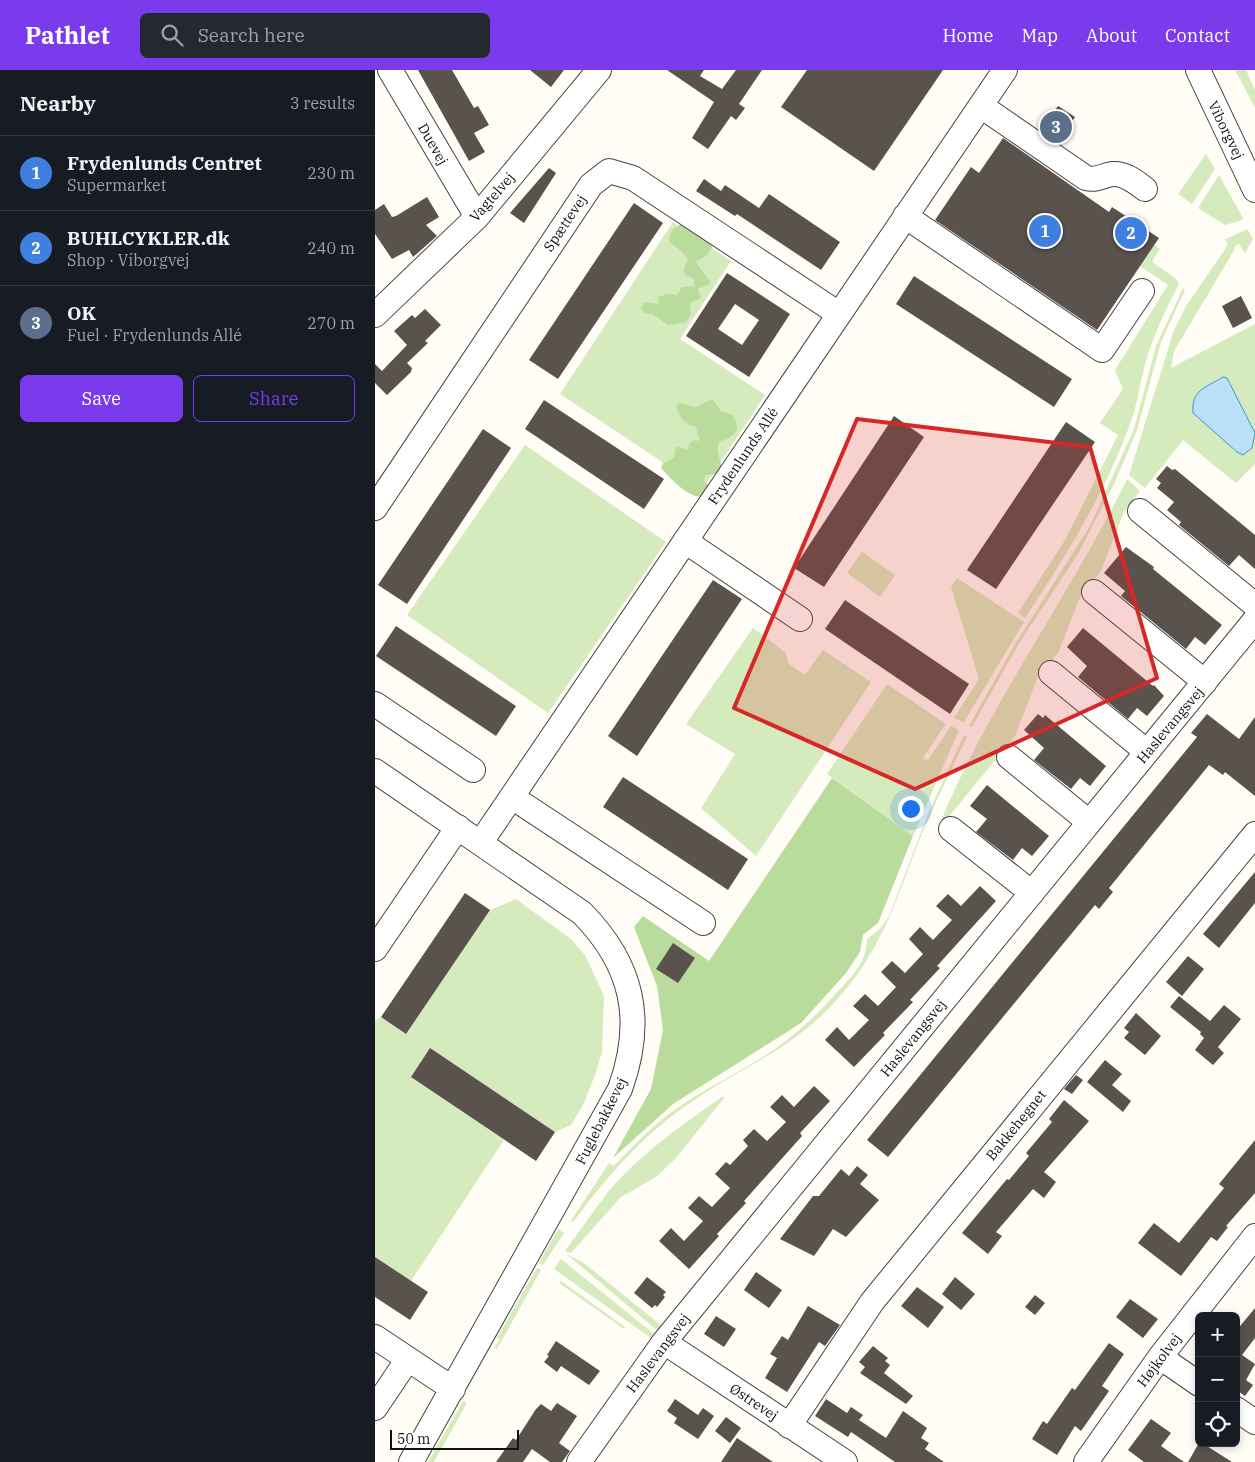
<!DOCTYPE html>
<html lang="en">
<head>
<meta charset="utf-8">
<style>
  body { margin:0; font-family:"IBM Plex Serif",serif; background:#242831; color:#f1f3f6 }
  .controls { position:absolute; right:15px; bottom:15px; display:grid; overflow:hidden; border-radius:8px; box-shadow:0 2px 8px #0003 }
  .controls button { width:45px; height:45px; display:grid; place-items:center; padding:0; border:0; border-bottom:1px solid #363941; background:#171b24; color:#f1f3f6; font:25px sans-serif }
  .scale { position:absolute; left:15px; bottom:12px; width:129px; box-sizing:border-box; padding-left:5px; border:2px solid #111; border-top:0; font-size:14px; line-height:18px; white-space:nowrap; color:#111; -webkit-text-stroke:4px #fff; paint-order:stroke }
  .you { position:absolute; left:535px; top:738px; width:18px; height:18px; margin:-12px; border:4px solid #fff; border-radius:50%; background:#1a73e8; box-shadow:0 0 0 8px #1a73e833 }
  .badge { display:grid; place-items:center; width:32px; height:32px; border-radius:50%; background:#7c3aed; color:#fff; font-size:16px; font-weight:700 }
  .pin { position:absolute; translate:-50% -50%; border:2px solid #fff; box-shadow:0 1px 5px #0006 }
  .list { margin:0; padding:0; list-style:none }
  h2 { display:flex; justify-content:space-between; align-items:center; height:65px; margin:0; padding:0 20px; font-size:21px }
  h2 small { font-size:16px; font-weight:400; color:#9ea1a6 }
  .list li { display:grid; grid-template-columns:32px 1fr auto; gap:15px; align-items:center; box-sizing:border-box; height:75px; padding:0 20px; border-top:1px solid #363941 }
  .list b { display:block; font-size:19px; white-space:nowrap }
  .list p { margin:0; font-size:16px; white-space:nowrap; color:#9ea1a6 }
  .list em { font-size:16px; font-style:normal; color:#9ea1a6 }
  .actions { display:flex; gap:10px; padding:15px 20px }
  .actions a { flex:1; padding:11px 0; border:1px solid #7c3aed; border-radius:8px; text-align:center; font-size:18px; color:#7c3aed }
  .actions .main { background:#7c3aed; color:#fff }
  .icon { flex:none; width:28px; height:28px; fill:none; stroke:currentColor; stroke-width:2; stroke-linecap:round; stroke-linejoin:round }
  .map { position:relative; flex:none; width:880px; height:1392px; overflow:hidden }
  header { display:flex; align-items:center; gap:30px; box-sizing:border-box; height:70px; padding:0 25px; background:#7c3aed; color:#fff }
  header strong { font-size:24px }
  nav { display:flex; gap:28px; margin-inline-start:auto; font-size:18px }
  .search { width:350px; height:45px; background:#242831; display:flex; align-items:center; gap:12px; box-sizing:border-box; padding:0 18px; border-radius:8px; color:#9ea1a6; font-size:19px }
  main { display:flex }
  aside { flex:1; background:#171b24 }
  .map>svg:first-child { display:block }
  .green { fill:#d5ebbd }
  .forest { fill:#b9dc9c }
  .water { fill:#b9e0f7; stroke:#3f96cf }
  .building { fill:#5a524d; fill-rule:evenodd }
  .lines { fill:none; stroke-linecap:round; stroke-linejoin:round }
  .minor-casing { stroke:#444; stroke-width:26 }
  .minor { stroke:#fff; stroke-width:24 }
  .marked { fill:#d62828; fill-opacity:0.2; stroke:#d62828; stroke-width:4; stroke-linejoin:round }
  .labels { text-anchor:middle; dominant-baseline:central; stroke-width:5; stroke-linejoin:round; paint-order:stroke }
  .street-label { font-size:14px; fill:#111; stroke:#fff }
</style>
</head>
<body>
<header>
<strong>Pathlet</strong>
<div class="search"><svg class="icon" aria-label="search" viewBox="0 0 24 24"><circle cx="10" cy="10" r="6"/><path d="M15 15l6 6"/></svg>Search here</div>
<nav><a>Home</a><a>Map</a><a>About</a><a>Contact</a></nav>
</header>
<main>
<aside>
<h2>Nearby<small>3 results</small></h2>
<ul class="list">
<li><span class="badge" style="background:#3f7fe0">1</span><div><b>Frydenlunds Centret</b><p>Supermarket</p></div><em>230 m</em></li>
<li><span class="badge" style="background:#3f7fe0">2</span><div><b>BUHLCYKLER.dk</b><p>Shop · Viborgvej</p></div><em>240 m</em></li>
<li><span class="badge" style="background:#5c6f8a">3</span><div><b>OK</b><p>Fuel · Frydenlunds Allé</p></div><em>270 m</em></li>
</ul>
<div class="actions"><a class="main">Save</a><a>Share</a></div>
</aside>
<div class="map">
<svg width="880" height="1392" viewBox="0 0 880 1392">
  <rect width="100%" height="100%" fill="#fffdf5"/>
  <path class="green" d="M860 0H871L880 20V38Z
    M831 84 840 99 817 134 803 124Z
    M844 105 868 148 867 150 850 155 823 138Z
    M298 152 356 191 305 269 390 325 328 419 185 324Z
    M870 160H873L878 169 870 183 864 174 859 177 860 179 799 281 796 298 880 254V394L861 413 808 370 770 418 754 405 799 260 811 236 849 181 853 173 849 170Z
    M779 175 785 179 777 192 800 208 804 214C791 239 779 264 771 291 765 311 763 334 755 354 730 423 691 486 650 548L643 543 690 470 743 365 725 353 748 319 740 300 793 215 765 196Z
    M808 218 810 220 786 272 762 360 739 414 703 484 643 575 597 657 594 656 639 576 715 456 759 359 781 276Z
    M150 375 291 472 173 643 32 545Z
    M752 409 765 421 749 442 726 501 706 525 683 583 663 607 640 666 567 755 565 753C615 632 695 526 752 409Z
    M487 482 520 505 505 527 472 503Z
    M582 508 649 552 589 652 579 648 604 609 576 517Z
    M378 558 410 582 414 594 430 605 448 580 496 612 381 786 326 738 360 684 311 654Z
    M512 614 571 654 547 689 553 690 576 656 584 660 538 766 452 704Z
    M589 665 592 667C576 700 560 733 546 766 520 832 507 882 457 935 415 980 369 996 321 1029 271 1061 234 1104 199 1151L195 1152 234 1093 239 1096C258 1076 276 1057 298 1041 326 1021 357 1006 386 988 416 970 440 947 463 921 478 906 492 891 492 869L506 858 514 846 553 744Z
    M141 829 196 869 210 885 229 926 227 982 220 1005 209 1033 196 1055 180 1062 55 979 36 1007 129 1070 36 1211 0 1187V951L6 947 31 964 115 840Z
    M347 1027H350L300 1089 281 1107 246 1127 196 1183 190 1181C205 1161 218 1141 233 1122 265 1084 307 1055 347 1027Z
    M183 1159 189 1163 168 1195 164 1193Z
    M190 1183 209 1193 287 1256 283 1261Z
    M186 1189 279 1264 276 1268 179 1199Z
    M162 1198 166 1200 122 1279 119 1278 125 1270 122 1268Z
    M186 1211 250 1257 249 1259 184 1213Z
    M88 1331 92 1333 59 1392H53Z"/>
  <path class="forest" d="M306 154 315 156 339 174 331 186 321 192 335 211 334 214 323 219 326 228 315 233 316 245 311 252 293 255 277 244 270 243 266 238 269 232 284 234 283 227 293 224 302 225 307 217 319 216V209L310 205C308 199 309 196 313 191 308 178 298 178 294 170L297 160Z
    M337 329 345 340 357 345C369 360 359 367 344 372L342 379 347 398 344 404 330 405 329 412 335 416 328 427C313 428 296 409 286 398L288 393 299 388 301 376 313 380 314 374 319 370 325 371 321 357C308 353 306 349 301 336L304 333 321 337Z
    M457 708 538 766 503 853 488 865 485 882 471 903 426 953 298 1034 238 1088 276 1019 288 960 282 916 259 857 268 846 334 891Z"/>
  <path class="water" d="M848 307 852 308 880 363 877 378 868 385 862 382 818 343C816 320 830 318 848 307Z"/>
  <path class="building" d="M43 0H77L99 38 103 36 114 55 99 63 110 82 94 91Z
    M155 0H189L176 17Z
    M292 0H329L325 6 347 19 361 0H387L364 34 370 38 361 50 356 46 333 79 317 68 339 32Z
    M432 0H568L499 101 406 37Z
    M683 36 700 47 683 72 666 60Z
    M628 68 734 142 737 137 784 168 722 260 560 150 596 97 604 103Z
    M174 98 181 103 149 153 135 143Z
    M329 109 346 121 350 115 384 138 394 124 465 172 446 200 362 144 360 146 321 121Z
    M52 127 64 147 51 155 62 166 38 187 34 180 17 189 0 164V140L9 134 17 147 21 146Z
    M259 133 288 153 183 309 154 290Z
    M352 203 415 244 374 307 311 266ZM360 234 384 250 367 275 343 259Z
    M539 206 697 309 679 337 521 234Z
    M866 226 877 248 858 258 847 236Z
    M50 239 66 255 50 271 53 273 32 293 37 298 36 302 12 325 0 313V294L7 301 32 275 19 261 37 245 40 248Z
    M169 330 289 409 269 439 150 359Z
    M519 346 549 367 449 517 419 498Z
    M691 352 720 372 621 519 592 500Z
    M108 359 136 378 32 534 3 515Z
    M792 396 797 400 800 399 880 465V499L864 485 854 496 804 455 806 452 792 440 799 432 782 418 786 413 781 409Z
    M751 477 779 497 778 499 847 555 830 575 820 567 811 579 746 526 750 521 729 503Z
    M338 510 367 529 262 686 233 666Z
    M470 530 594 614 575 644 450 559Z
    M21 556 141 636 121 666 1 586Z
    M708 558 778 616 779 615 789 626 772 646 762 638 753 649 703 607 712 596 692 577Z
    M663 644 668 648 670 645 731 696 715 716 705 708 696 719 659 690 669 678 649 660Z
    M832 644 864 669 880 647V726L850 702 848 705 834 695 734 818 738 822 724 839 720 835 513 1087 492 1070 822 667 816 663Z
    M248 707 373 789 353 820 228 737Z
    M612 715 674 766 657 786 647 778 638 790 601 762 612 749 595 736Z
    M880 802V833L844 878 828 864Z
    M605 816 621 831 562 896 565 898 535 930 538 932 508 963 510 965 479 997 450 970 462 957 474 970 494 950 478 936 490 924 503 936 521 917 506 902 517 891 530 903 548 884 534 869 545 857 558 870 577 850 561 836 573 824 586 836Z
    M90 823 115 840 31 964 6 947Z
    M298 873 320 888 303 913 281 899Z
    M813 886 829 899 807 926 791 912Z
    M804 926 835 951 849 935 866 949 843 977 849 983 838 995 820 980 829 968 825 964 826 962 795 937Z
    M761 943 786 966 770 985 749 968 754 962 749 958Z
    M55 978 180 1062 161 1091 36 1007Z
    M730 990 747 1004 737 1015 756 1031 748 1042 712 1012Z
    M701 1005 708 1010 697 1024 689 1019Z
    M439 1016 455 1031 425 1063 427 1066 369 1131 371 1133 342 1164 344 1166 314 1199 284 1171 296 1158 309 1171 328 1151 313 1138 324 1126 337 1137 355 1118 340 1104 351 1092 355 1095 373 1076 368 1070 379 1059 392 1071 411 1052 395 1037 407 1025 419 1037Z
    M689 1030 714 1051 669 1102 681 1112 669 1128 658 1119 621 1162 627 1166 613 1184 587 1163 632 1109 634 1110 654 1086 651 1083 677 1052 674 1049Z
    M880 1070V1123L851 1156 853 1157 842 1171 836 1167 806 1206 763 1173 779 1153 804 1173 849 1118 844 1114Z
    M482 1096 493 1105 485 1114 504 1130 471 1167 458 1159 439 1186 405 1169 438 1126H444L466 1099 474 1106Z
    M0 1187 53 1222 35 1250 0 1227Z
    M381 1202 407 1220 394 1238 369 1220Z
    M272 1207 291 1222 288 1225 290 1227 282 1237 280 1235 277 1238 259 1223Z
    M580 1207 600 1224 586 1240 567 1224Z
    M542 1217 569 1237 553 1258 526 1236Z
    M660 1225 670 1233 660 1245 650 1237Z
    M755 1229 783 1249 768 1268 741 1247Z
    M433 1236 465 1255 450 1276 444 1272 412 1322 390 1308 402 1288 395 1284 407 1266 413 1270Z
    M880 1238V1268L867 1285 880 1294 871 1310 878 1315 870 1326 863 1321 861 1325V1261Z
    M341 1246 361 1259 349 1277 329 1264Z
    M181 1271 225 1301 214 1315 186 1296 182 1302 169 1292 174 1286 172 1285Z
    M734 1273 749 1284 727 1316 734 1321 706 1361 700 1356 682 1385 657 1369 668 1351 672 1354 697 1318 700 1320Z
    M498 1276 513 1288 510 1291 515 1295 509 1303 538 1326 531 1334 485 1303 490 1297 484 1292Z
    M300 1329 323 1345 328 1338 339 1346 323 1369 299 1353 302 1348 292 1341Z
    M451 1329 472 1343 476 1337 488 1345 484 1350 511 1368 528 1341 552 1358 546 1368 554 1373 550 1379 569 1392H520L476 1362 473 1367 440 1346Z
    M182 1333 202 1346 184 1373 195 1381 187 1392H175L157 1379 148 1392H121L138 1368 141 1370 161 1339 166 1334 176 1341Z
    M351 1347 366 1358 355 1373 340 1361Z
    M776 1349 796 1363 786 1376 809 1392H769L753 1380Z
    M362 1368 398 1392H346Z
    M824 1373H827L857 1392H813Z"/>
  <g class="lines">
    <g class="minor-casing">
      <path id="minor" d="M15 0 102 147
        M823 0 880 120
        M606 36 711 108C722 111 728 105 738 104 750 103 761 112 770 119
        M530 146 727 280 767 221
        M0 245 102 147 224 0
        M0 438 216 115 234 101 258 108 464 244
        M765 441 880 535
        M310 471 425 549
        M719 522 830 612
        M676 603 772 682
        M0 634 98 700
        M634 687 714 752
        M0 701 207 843C258 895 270 950 245 1019L36 1392
        M137 727 328 853
        M576 759 657 823
        M106 772 630 0
        M0 879 83 757
        M0 1267 78 1319
        M289 1272 470 1392
        M785 1287 824 1314
        M0 1338 33 1289
        M861 1339 880 1352
        M414 1356 497 1232 880 764
        M204 1392 289 1272 880 550
        M711 1392 785 1287 880 1166"/>
    </g>
    <use href="#minor" class="minor"/>
  </g>
  <path class="marked" d="M482 349 715 377 782 608 540 719 359 638Z"/>
  <g class="labels">
    <g class="street-label">
      <text transform="translate(851 60) rotate(64)">Viborgvej</text>
      <text transform="translate(58 74) rotate(60)">Duevej</text>
      <text transform="translate(117 127) rotate(-49)">Vagtelvej</text>
      <text transform="translate(190 153) rotate(-56)">Spættevej</text>
      <text transform="translate(368 386) rotate(-56)">Frydenlunds Allé</text>
      <text transform="translate(795 655) rotate(-50)">Haslevangsvej</text>
      <text transform="translate(538 968) rotate(-51)">Haslevangsvej</text>
      <text transform="translate(226 1051) rotate(-63)">Fuglebakkevej</text>
      <text transform="translate(641 1055) rotate(-51)">Bakkehegnet</text>
      <text transform="translate(283 1283) rotate(-53)">Haslevangsvej</text>
      <text transform="translate(784 1290) rotate(-53)">Højkolvej</text>
      <text transform="translate(379 1332) rotate(34)">Østrevej</text>
    </g>
  </g>
</svg>
<div class="controls">
<button>+</button>
<button>−</button>
<button><svg class="icon" aria-label="locate" viewBox="0 0 24 24"><circle cx="12" cy="12" r="6"/><path d="M12 2v4M12 18v4M2 12h4M18 12h4"/></svg></button>
</div>
<div class="scale">50 m</div>
<div class="you"></div>
<div class="pin badge" style="left:670px;top:161px;background:#3f7fe0">1</div>
<div class="pin badge" style="left:756px;top:163px;background:#3f7fe0">2</div>
<div class="pin badge" style="left:681px;top:57px;background:#5c6f8a">3</div>
</div>
</main>
</body>
</html>
